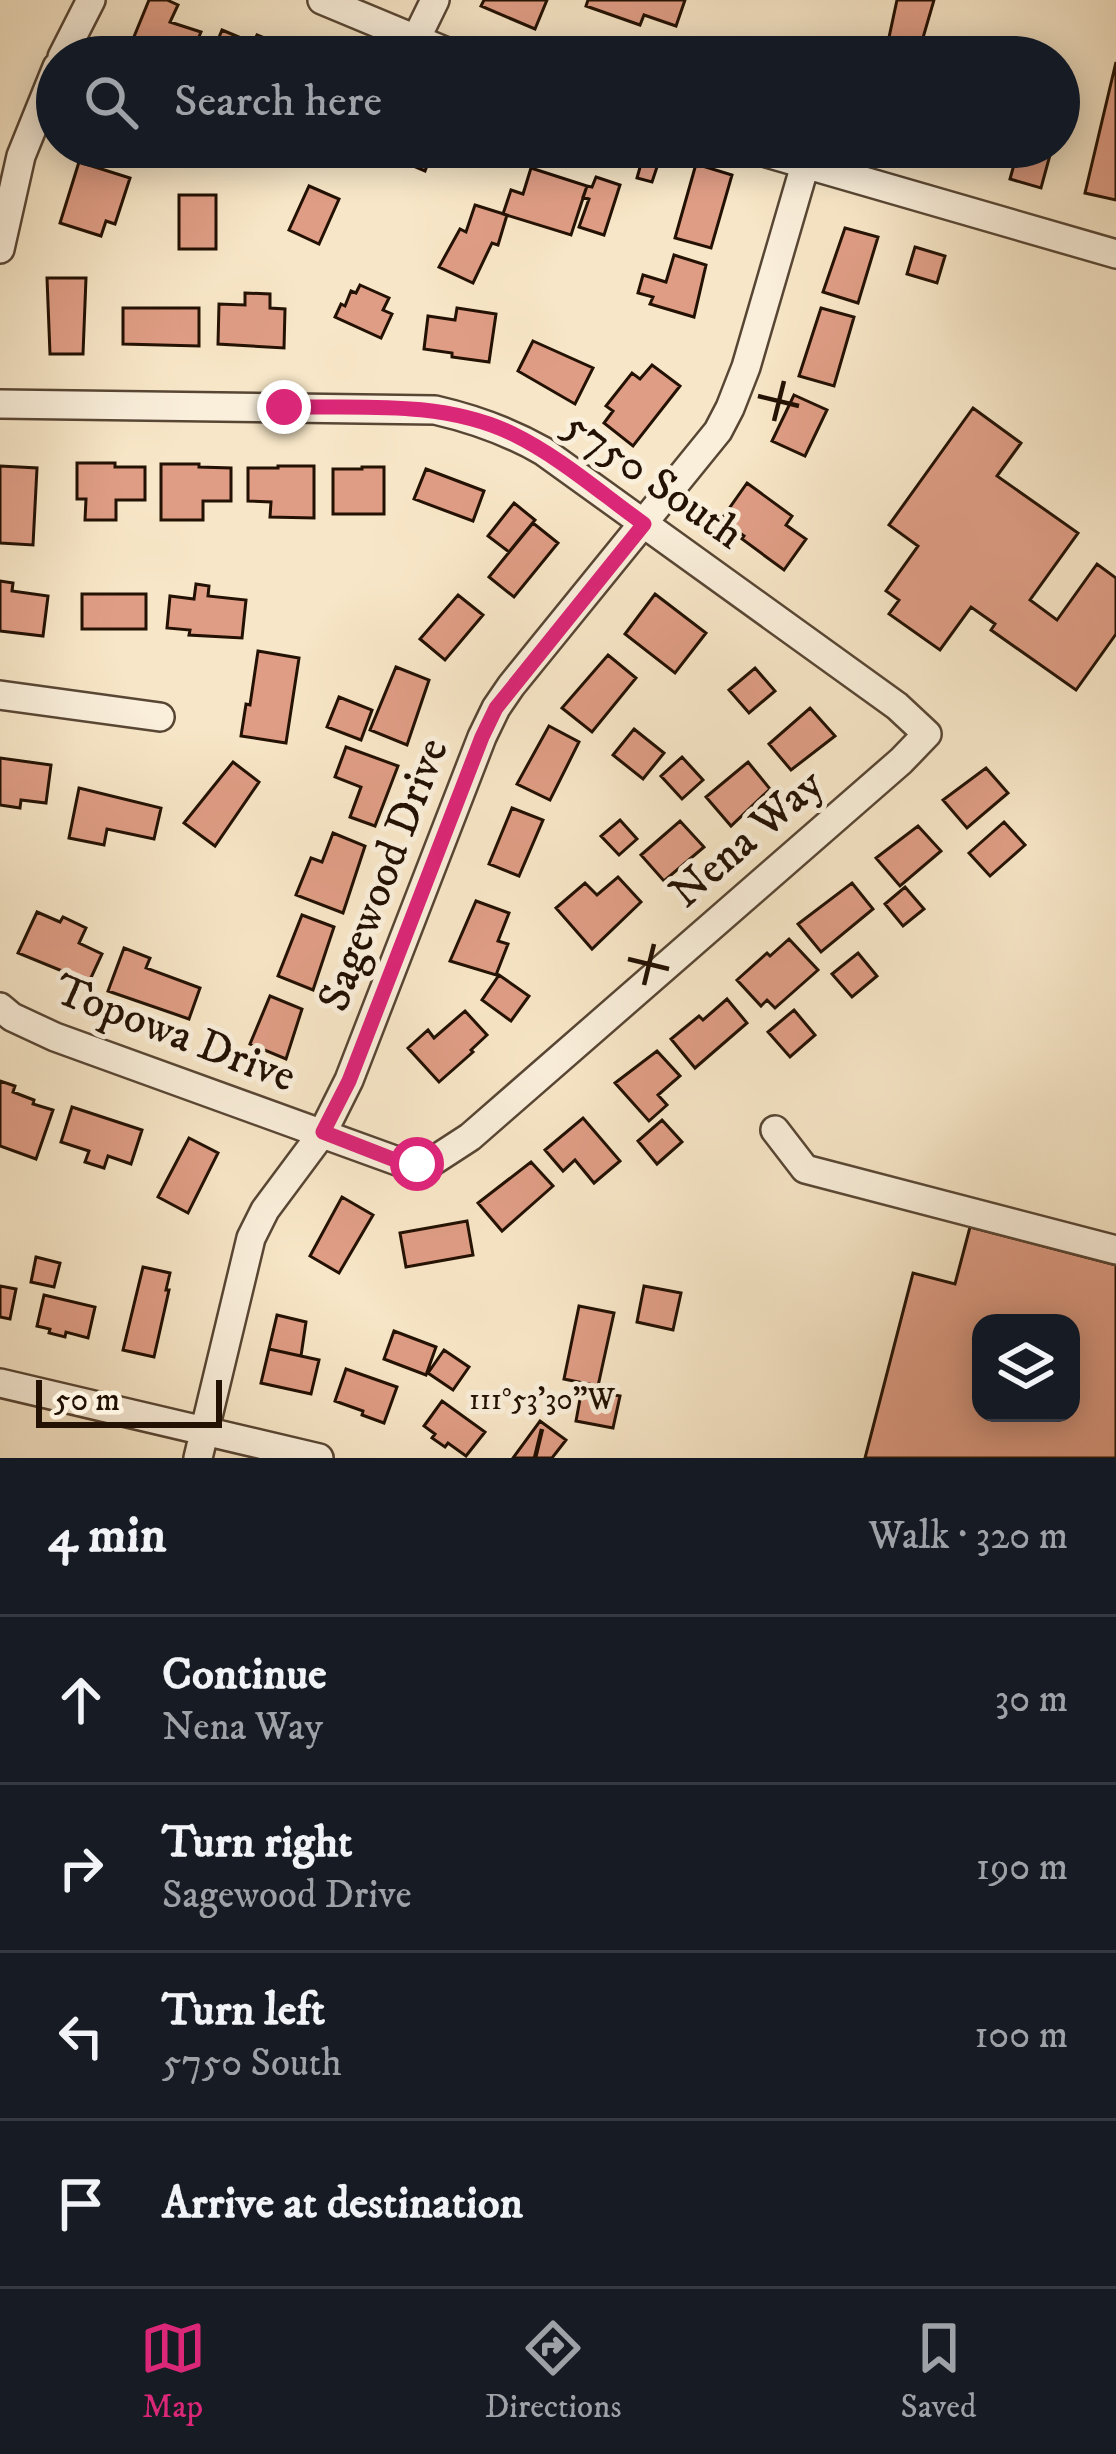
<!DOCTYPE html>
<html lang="en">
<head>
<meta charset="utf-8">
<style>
  body { margin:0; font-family:"IM FELL DW Pica",serif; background:#242831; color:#f1f3f6 }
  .controls { position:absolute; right:36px; bottom:36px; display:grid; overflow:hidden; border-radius:24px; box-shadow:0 6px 30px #0003 }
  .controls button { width:108px; height:108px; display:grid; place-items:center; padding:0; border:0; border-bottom:3px solid #363941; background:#171b24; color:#f1f3f6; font:60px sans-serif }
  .scale { position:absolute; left:36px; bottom:30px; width:186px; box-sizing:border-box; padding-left:12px; border:6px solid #231103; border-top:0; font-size:33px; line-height:42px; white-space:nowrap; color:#231103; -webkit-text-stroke:9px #faefdb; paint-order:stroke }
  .stop { position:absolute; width:36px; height:36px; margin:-27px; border:9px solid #db2777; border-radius:50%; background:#fff }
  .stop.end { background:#db2777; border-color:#fff; box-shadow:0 3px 12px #0008 }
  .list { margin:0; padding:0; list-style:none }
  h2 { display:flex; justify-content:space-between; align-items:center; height:156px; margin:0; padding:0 48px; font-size:51px }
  h2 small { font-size:39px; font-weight:400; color:#9ea1a6 }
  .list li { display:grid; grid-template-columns:78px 1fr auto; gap:36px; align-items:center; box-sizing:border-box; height:168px; padding:0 48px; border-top:3px solid #363941 }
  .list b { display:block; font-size:45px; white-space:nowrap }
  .list p { margin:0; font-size:39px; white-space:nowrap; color:#9ea1a6 }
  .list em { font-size:39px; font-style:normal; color:#9ea1a6 }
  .icon { flex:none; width:66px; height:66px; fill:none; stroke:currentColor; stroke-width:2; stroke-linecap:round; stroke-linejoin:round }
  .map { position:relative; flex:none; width:1116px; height:1458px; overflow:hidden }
  .search { position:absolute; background:#171b24; box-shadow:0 6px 30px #0003; left:36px; right:36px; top:36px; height:132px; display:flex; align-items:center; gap:30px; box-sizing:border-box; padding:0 42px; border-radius:66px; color:#9ea1a6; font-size:45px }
  .sheet { height:828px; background:#171b24 }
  nav { display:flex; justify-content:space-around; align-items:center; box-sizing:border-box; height:168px; border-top:3px solid #363941; background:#171b24; font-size:33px; color:#9ea1a6 }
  nav a { display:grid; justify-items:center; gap:6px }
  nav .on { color:#db2777 }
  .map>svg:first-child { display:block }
  .building { fill:#df9d85; stroke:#231103; stroke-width:3; fill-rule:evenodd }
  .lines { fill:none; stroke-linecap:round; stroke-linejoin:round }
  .minor-casing { stroke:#584634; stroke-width:32 }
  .minor { stroke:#faefdb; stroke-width:27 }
  .route { stroke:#db2777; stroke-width:15 }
  .ticks { fill:none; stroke:#231103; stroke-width:4.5 }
  .labels { text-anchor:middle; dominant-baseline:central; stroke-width:10; stroke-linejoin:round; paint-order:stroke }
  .street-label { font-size:45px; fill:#231103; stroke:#faefdb }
  .ticks-label { font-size:30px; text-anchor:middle; fill:#231103; stroke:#faefdb; stroke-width:10; stroke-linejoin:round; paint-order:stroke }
</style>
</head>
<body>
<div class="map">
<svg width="1116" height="1458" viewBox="0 0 1116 1458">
  <rect width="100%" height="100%" fill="#f7e6c7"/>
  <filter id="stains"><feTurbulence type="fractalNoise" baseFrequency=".00167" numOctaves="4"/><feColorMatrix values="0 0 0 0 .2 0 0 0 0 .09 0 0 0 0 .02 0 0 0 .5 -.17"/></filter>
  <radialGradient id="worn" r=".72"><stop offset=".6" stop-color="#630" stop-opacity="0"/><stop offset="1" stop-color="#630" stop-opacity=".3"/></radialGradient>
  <path class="building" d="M149 0H167L178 5 170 22 201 32 198 39 202 41 196 57H149L129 49Z
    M484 0H547L535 29 481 6Z
    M588 0H685L676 26 644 15 640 25 586 6Z
    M897 0H934L920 48 888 42Z
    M222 30 253 43 257 35 292 49 288 57H211Z
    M1116 62V200L1085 193Z
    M369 147H434L425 171Z
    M1029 150 1050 155 1041 188 1010 179 1015 161 1025 164Z
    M644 153 660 158 652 182 637 178Z
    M79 162 130 178 115 224 106 221 101 236 60 223Z
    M696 164 732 175 711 248 675 238Z
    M531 168 587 186 571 235 503 214 511 190 523 194Z
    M596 177 620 185 604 235 579 227 589 199 583 197 587 186 592 187Z
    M309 186 339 199 319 244 289 230Z
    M179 195H216V249H179Z
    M475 205 507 215 498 245 492 243 473 283 439 267 460 229 466 232Z
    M845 228 878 237 858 303 823 292Z
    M915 247 945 256 937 283 907 274Z
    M674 255 706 265 694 317 650 304 653 297 638 293 643 275 666 282Z
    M47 278H86L83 354H50Z
    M360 285 389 298 383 310 392 314 381 338 335 317 341 304 345 306 351 291 356 293Z
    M245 293 270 294V308L285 309 284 348 218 344 219 304 245 305Z
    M123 308H199V346L123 344Z
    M457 308 496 314 489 362 452 357V353L424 349 428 316 455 320Z
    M821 308 854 317 834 386 799 376Z
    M533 341 593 368 575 404 518 371Z
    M652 365 680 386 633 446 604 423 613 411 606 406 632 373 640 379Z
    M794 395 827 410 805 456 772 441Z
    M973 408 1021 443 997 476 1078 533 1030 600 1057 620 1097 564 1116 578V634L1076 690 991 630 995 624 971 607 940 650 889 614 899 600 886 591 918 546 889 525Z
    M77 463H115V467H145V500H116V520H85L86 499H77Z
    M161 464H199V467L231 468V501H203V520H161Z
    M0 466 37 468 33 545 0 543Z
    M278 466H314V518L270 517 271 502 248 501V468H278Z
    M362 467H384V514H333V469H362Z
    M426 469 484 491 473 521 414 499Z
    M747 483 792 516 786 525 806 539 784 570 742 539 744 536 721 520Z
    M514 503 535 520 509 552 488 536Z
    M533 523 558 543 514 597 489 577Z
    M0 581 13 583 12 591 48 596 43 636 0 631Z
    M196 584 209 586 208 596 246 600 242 638 189 635 190 630 167 628 170 596 194 599Z
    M82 594H146V629H82Z
    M655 594 706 633 675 673 625 634Z
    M458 595 483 615 445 660 420 639Z
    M258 651 299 658 286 743 241 736 246 704 250 705Z
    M608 655 636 678 592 732 562 708Z
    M396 667 429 680 407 745 370 730Z
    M755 668 775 691 749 713 729 690Z
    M339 697 372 710 361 740 327 727Z
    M810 708 835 736 791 770 769 744Z
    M549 726 579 742 550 800 517 784Z
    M634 729 664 753 643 779 613 755Z
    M346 747 398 766 375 826 350 817 361 787 335 777Z
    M682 757 703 780 682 799 661 776Z
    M0 758 51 765 46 803 21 800 20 808 0 805Z
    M233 762 259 782 215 846 184 823Z
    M748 762 770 789 731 826 706 797Z
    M986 768 1008 793 967 828 943 800Z
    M79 788 161 808 154 839 107 829 104 845 69 838Z
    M512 808 543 820 519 876 489 864Z
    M620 820 637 839 619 855 601 836Z
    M680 821 704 847 664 881 641 855Z
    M1004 822 1025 845 990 876 969 853Z
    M918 826 941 851 900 886 876 858Z
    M333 833 365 846 343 913 296 895 311 858 322 862Z
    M618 877 641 902 592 949 556 908 585 883 597 895Z
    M852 883 873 909 821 952 798 924Z
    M905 887 924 909 903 926 885 904Z
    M476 901 509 913 498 941 508 944 496 975 450 961Z
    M37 912 60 922 63 917 86 928 79 943 102 954 89 982 18 953Z
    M302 915 334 927 313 990 278 976Z
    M789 939 818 970 775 1008 767 1000 761 1006 737 980 767 953 770 956Z
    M124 948 150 958 146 968 200 988 189 1019 108 991Z
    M858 953 877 976 852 997 832 974Z
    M499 975 529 996 511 1021 482 1000Z
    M270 996 302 1009 286 1059 250 1044Z
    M727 999 747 1023 695 1068 671 1039 699 1016 703 1020Z
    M794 1010 815 1035 790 1057 768 1032Z
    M465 1011 487 1035 471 1050 473 1052 439 1082 408 1048 428 1030 434 1038Z
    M657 1051 680 1076 658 1095 667 1105 649 1121 615 1083Z
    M0 1081 15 1086 13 1092 34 1100 33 1104 53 1110 36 1159 0 1146Z
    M72 1107 142 1130 131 1164 108 1156 104 1168 85 1162 89 1151 61 1142Z
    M583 1118 620 1161 594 1183 575 1160 563 1171 545 1150Z
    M662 1120 682 1142 657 1164 638 1141Z
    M189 1138 218 1153 188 1213 158 1197Z
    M531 1162 553 1186 502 1231 478 1203Z
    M342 1197 373 1215 339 1273 310 1256Z
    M467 1221 473 1255 406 1267 400 1233Z
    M970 1227 1116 1265V1458H865L913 1273 955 1284ZM981 1323H1071V1413H981Z
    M36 1257 60 1263 54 1287 31 1282Z
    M143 1267 170 1273 166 1290H169L154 1357 123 1350Z
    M0 1286 16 1289 10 1319 0 1317Z
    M644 1286 681 1293 673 1330 637 1322Z
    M44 1295 95 1307 88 1338 66 1332 65 1337 49 1333 50 1329 37 1326Z
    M579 1306 614 1313 598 1386 564 1379Z
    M277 1315 306 1322 301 1356 269 1349Z
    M394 1331 436 1347 426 1375 384 1359Z
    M269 1349 319 1360 311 1394 261 1383Z
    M444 1350 469 1367 453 1390 428 1373Z
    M346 1369 397 1387 384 1423 362 1415 363 1411 335 1401Z
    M583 1383 603 1388 602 1393 620 1396 613 1428 576 1421Z
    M442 1401 485 1432 466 1456 448 1443 445 1447 432 1438 435 1434 424 1426Z
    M540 1421 566 1440 552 1458H513Z"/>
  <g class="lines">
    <g class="minor-casing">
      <path id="minor" d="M322 0 459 57
        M416 39 435 0
        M62 57 91 0
        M746 147 1116 254
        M0 249 21 156 57 67
        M0 404 435 410C474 419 508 431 543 451L897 706 927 734 901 761 470 1137 430 1163 400 1162 55 1037 12 1017 0 1007
        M0 695 160 717
        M775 1130 805 1169 1116 1250
        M0 1383 319 1458
        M198 1458 251 1238 265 1210 323 1132 349 1080 482 737 496 708 511 686 718 431 730 408 746 367 805 165"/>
    </g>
    <use href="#minor" class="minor"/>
  </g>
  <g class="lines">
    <path class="route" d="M284 407C360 408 443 400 513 434 560 457 602 494 644 524L496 708 482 737 349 1081 323 1132 400 1162 417 1164"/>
  </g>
  <path class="ticks" d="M758 396 799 406M774 421 784 381M628 959 669 969M644 985 654 944M535 1458 542 1429"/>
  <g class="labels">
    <g class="street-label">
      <text transform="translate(653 480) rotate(35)">5750 South</text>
      <text transform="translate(747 839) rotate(-41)">Nena Way</text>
      <text transform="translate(384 875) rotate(-69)">Sagewood Drive</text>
      <text transform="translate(175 1034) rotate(21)">Topowa Drive</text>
    </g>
  </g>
  <g class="ticks-label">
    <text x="542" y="1409">111°53'30"W</text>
  </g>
  <rect width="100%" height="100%" filter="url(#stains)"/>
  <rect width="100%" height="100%" fill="url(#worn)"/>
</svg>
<div class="controls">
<button><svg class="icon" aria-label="layers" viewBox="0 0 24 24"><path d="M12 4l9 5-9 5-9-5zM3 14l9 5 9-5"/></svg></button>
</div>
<div class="scale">50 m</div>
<div class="stop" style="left:417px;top:1164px"></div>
<div class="stop end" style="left:284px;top:407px"></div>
<div class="search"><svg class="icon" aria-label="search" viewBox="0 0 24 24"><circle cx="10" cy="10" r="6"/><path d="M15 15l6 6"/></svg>Search here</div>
</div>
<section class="sheet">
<h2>4 min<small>Walk · 320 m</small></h2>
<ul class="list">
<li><svg class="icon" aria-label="ahead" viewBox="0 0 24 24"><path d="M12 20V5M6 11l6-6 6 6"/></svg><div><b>Continue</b><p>Nena Way</p></div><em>30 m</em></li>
<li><svg class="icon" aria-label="right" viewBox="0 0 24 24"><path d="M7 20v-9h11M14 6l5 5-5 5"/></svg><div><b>Turn right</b><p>Sagewood Drive</p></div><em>190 m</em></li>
<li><svg class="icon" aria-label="left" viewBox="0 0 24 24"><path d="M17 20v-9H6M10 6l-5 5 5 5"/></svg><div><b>Turn left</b><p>5750 South</p></div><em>100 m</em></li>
<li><svg class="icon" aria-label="arrive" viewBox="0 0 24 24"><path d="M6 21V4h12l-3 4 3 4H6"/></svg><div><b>Arrive at destination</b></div></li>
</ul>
</section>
<nav>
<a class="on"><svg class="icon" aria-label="map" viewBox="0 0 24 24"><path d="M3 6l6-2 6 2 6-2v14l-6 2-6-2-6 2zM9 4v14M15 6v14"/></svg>Map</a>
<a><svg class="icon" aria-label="directions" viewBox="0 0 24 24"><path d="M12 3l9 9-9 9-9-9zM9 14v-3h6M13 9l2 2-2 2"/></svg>Directions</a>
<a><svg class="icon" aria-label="saved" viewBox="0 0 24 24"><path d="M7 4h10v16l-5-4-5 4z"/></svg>Saved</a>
</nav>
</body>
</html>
